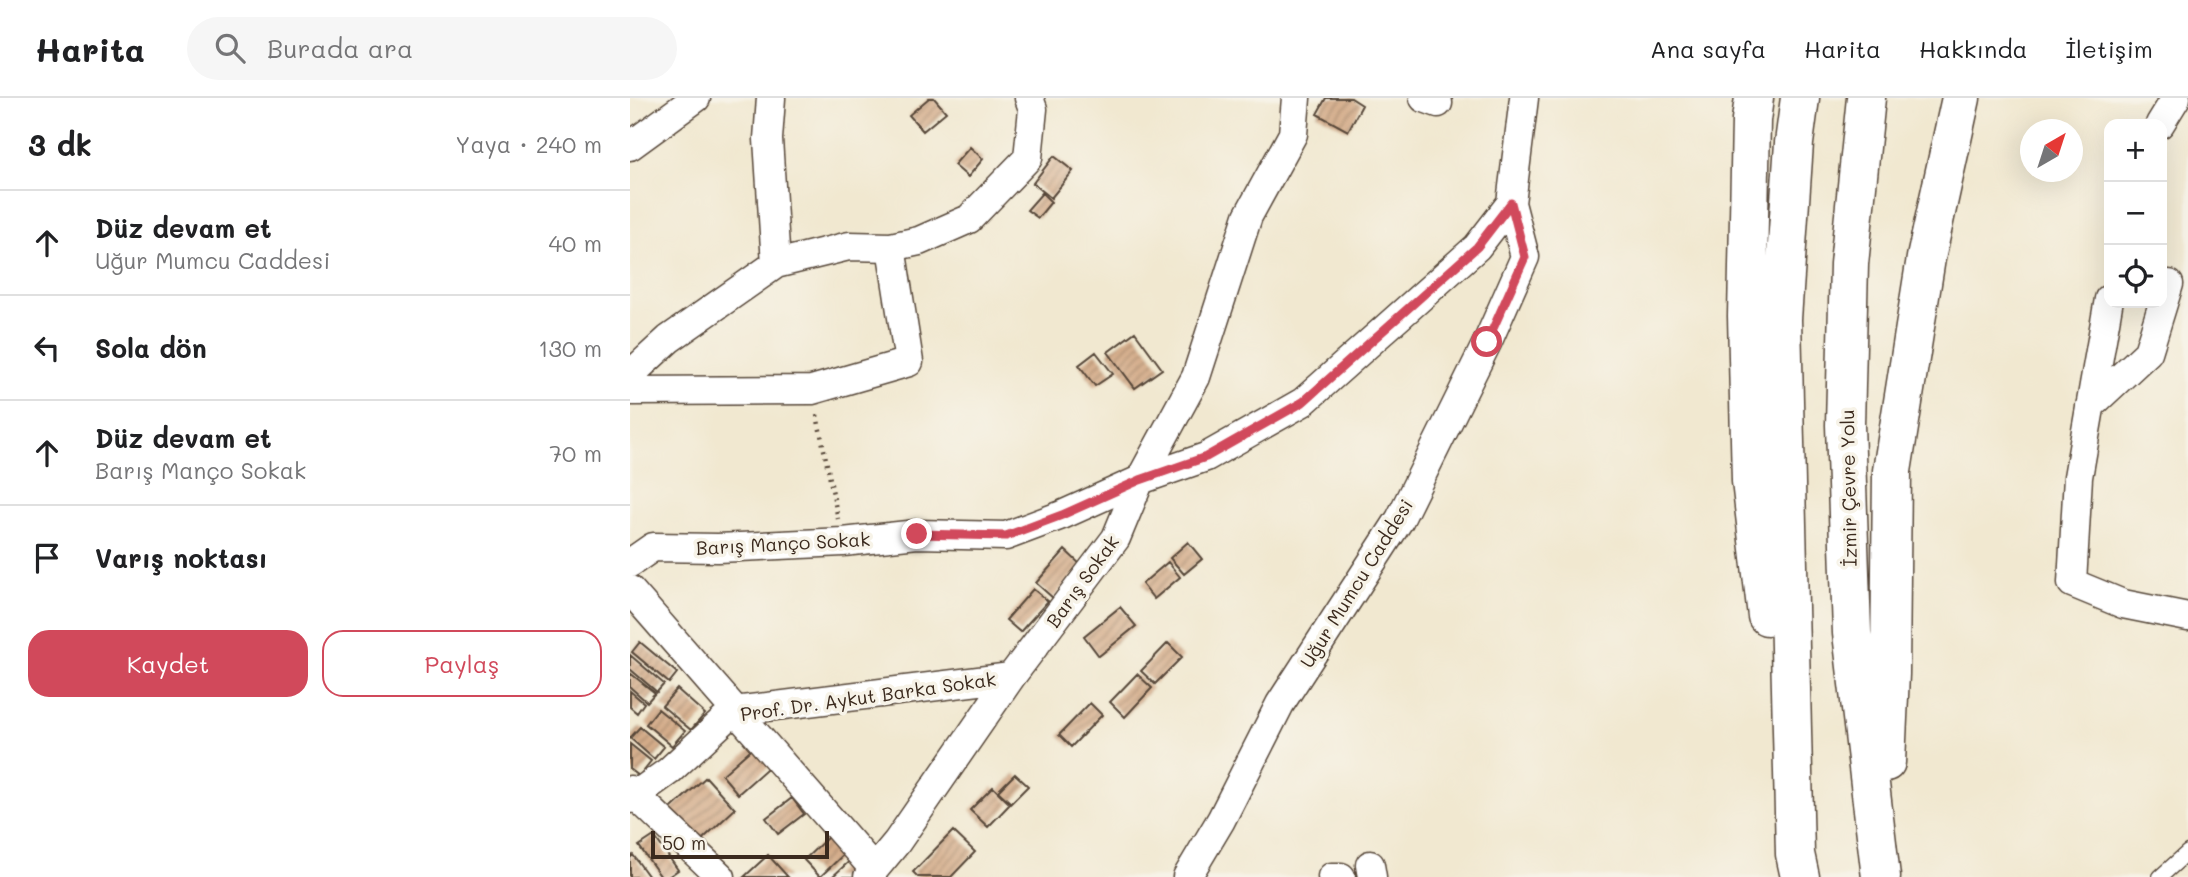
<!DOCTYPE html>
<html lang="tr">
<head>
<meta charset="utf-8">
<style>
  body { margin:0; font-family:Mali,sans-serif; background:#f6f6f6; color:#202124 }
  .controls { position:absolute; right:21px; top:21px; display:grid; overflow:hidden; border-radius:14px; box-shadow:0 7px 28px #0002 }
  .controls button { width:63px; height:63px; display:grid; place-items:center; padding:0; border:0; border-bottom:2px solid #e0e0e0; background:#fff; color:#202124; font:35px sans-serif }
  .compass { position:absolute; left:1390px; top:21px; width:63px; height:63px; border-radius:50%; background:#fff; box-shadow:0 7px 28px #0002; rotate:39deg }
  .scale { position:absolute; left:21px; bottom:18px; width:178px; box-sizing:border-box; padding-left:7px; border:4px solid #3b2a1e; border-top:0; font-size:19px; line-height:24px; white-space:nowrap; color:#3b2a1e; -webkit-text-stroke:5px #f7f3e8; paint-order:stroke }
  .stop { position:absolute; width:21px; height:21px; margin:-16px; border:5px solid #d1495b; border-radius:50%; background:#fff }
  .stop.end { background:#d1495b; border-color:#fff; box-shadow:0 2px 7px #0008 }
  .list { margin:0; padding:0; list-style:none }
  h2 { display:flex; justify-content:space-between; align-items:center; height:91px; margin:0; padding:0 28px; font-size:30px }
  h2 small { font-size:23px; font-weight:400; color:#757577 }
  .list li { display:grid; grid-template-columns:46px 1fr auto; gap:21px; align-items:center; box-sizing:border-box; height:105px; padding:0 28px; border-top:2px solid #e0e0e0 }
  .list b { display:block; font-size:26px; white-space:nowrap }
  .list p { margin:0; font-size:23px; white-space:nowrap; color:#757577 }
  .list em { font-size:23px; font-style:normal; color:#757577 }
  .actions { display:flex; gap:14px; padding:21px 28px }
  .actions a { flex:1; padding:16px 0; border:2px solid #d1495b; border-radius:21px; text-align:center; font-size:24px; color:#d1495b }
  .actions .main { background:#d1495b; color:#fff }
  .icon { flex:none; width:38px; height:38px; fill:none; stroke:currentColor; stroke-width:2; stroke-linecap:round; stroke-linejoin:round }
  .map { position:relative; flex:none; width:1558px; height:779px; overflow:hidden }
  header { display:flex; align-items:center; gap:42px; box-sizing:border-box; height:98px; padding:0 35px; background:#fff; border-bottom:2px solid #e0e0e0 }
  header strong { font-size:33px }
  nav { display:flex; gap:38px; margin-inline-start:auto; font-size:24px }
  .search { width:490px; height:63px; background:#f6f6f6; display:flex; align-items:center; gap:18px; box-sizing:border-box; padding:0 24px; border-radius:38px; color:#757577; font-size:26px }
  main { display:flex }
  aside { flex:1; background:#fff }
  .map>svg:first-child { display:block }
  .building { fill:url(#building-hatch) }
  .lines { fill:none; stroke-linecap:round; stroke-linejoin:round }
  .lane-casing { stroke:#564639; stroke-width:17 }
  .street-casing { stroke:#564639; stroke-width:31 }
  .highway-casing { stroke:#564639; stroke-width:41 }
  .path { stroke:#564639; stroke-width:4.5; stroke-dasharray:2 5; stroke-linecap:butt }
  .lane { stroke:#fff; stroke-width:14 }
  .street { stroke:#fff; stroke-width:28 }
  .highway { stroke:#fff; stroke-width:38 }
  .route { stroke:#d1495b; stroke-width:9 }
  .labels { text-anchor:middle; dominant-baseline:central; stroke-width:7; stroke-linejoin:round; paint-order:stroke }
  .street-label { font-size:19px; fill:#3b2a1e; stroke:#f7f3e8 }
</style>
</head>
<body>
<header>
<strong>Harita</strong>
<div class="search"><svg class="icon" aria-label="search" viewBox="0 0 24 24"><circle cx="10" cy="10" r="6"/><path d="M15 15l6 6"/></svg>Burada ara</div>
<nav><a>Ana sayfa</a><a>Harita</a><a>Hakkında</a><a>İletişim</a></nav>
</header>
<main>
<aside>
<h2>3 dk<small>Yaya · 240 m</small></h2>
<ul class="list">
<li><svg class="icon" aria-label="ahead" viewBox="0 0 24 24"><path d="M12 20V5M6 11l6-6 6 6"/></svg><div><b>Düz devam et</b><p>Uğur Mumcu Caddesi</p></div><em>40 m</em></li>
<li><svg class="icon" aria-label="left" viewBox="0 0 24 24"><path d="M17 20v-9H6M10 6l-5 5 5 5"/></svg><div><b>Sola dön</b></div><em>130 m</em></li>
<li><svg class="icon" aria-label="ahead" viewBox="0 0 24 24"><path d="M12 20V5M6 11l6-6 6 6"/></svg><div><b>Düz devam et</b><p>Barış Manço Sokak</p></div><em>70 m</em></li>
<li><svg class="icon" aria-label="arrive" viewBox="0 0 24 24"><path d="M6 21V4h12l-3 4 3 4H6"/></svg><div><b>Varış noktası</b></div></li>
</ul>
<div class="actions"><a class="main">Kaydet</a><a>Paylaş</a></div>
</aside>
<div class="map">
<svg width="1558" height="779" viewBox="0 0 1558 779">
  <defs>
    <pattern id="building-hatch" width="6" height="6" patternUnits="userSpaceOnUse" patternTransform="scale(1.75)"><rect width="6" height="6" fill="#d4ac89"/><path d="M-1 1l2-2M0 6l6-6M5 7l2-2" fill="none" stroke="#ad8c6f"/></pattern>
  </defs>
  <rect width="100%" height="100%" fill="#f7f3e8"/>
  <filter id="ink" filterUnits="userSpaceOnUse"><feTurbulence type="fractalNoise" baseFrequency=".0143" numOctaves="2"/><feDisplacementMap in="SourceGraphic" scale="14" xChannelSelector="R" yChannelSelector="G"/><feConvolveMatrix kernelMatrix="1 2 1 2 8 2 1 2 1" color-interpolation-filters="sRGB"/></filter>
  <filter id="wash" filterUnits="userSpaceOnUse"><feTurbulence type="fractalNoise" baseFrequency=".00686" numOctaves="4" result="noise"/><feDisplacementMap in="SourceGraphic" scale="28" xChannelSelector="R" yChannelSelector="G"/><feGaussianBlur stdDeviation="1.57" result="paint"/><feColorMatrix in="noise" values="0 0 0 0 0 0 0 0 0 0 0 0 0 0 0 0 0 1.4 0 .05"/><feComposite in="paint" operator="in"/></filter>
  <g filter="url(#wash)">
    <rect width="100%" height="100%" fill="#f1e8d0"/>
    <g id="blocks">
      <path class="building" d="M299 0H304L316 14 293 33 279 17Z
        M696 0H721L732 7 718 33 687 16Z
        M340 49 353 61 338 79 324 67Z
        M424 58 443 73 421 100 403 85Z
        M412 95 421 104 408 120 397 112Z
        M505 234 532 271 505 290 478 254Z
        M466 254 483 276 465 288 449 267Z
        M558 444 572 461 554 476 540 460Z
        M435 452 452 468 423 500 406 485Z
        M538 464 550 479 524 501 512 486Z
        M403 491 418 503 390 534 376 522Z
        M490 509 506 528 469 558 454 538Z
        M10 544 47 575 39 585 2 554Z
        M538 545 552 559 525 586 511 573Z
        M0 557 34 586 27 594 0 571Z
        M0 575 25 595 17 604 0 589Z
        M507 576 522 590 495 619 480 604Z
        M47 591 75 616 61 632 32 608Z
        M0 593 14 605 7 615 0 609Z
        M460 605 472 617 441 649 429 637Z
        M28 611 55 633 42 648 16 626Z
        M10 629 34 649 24 661 0 640Z
        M0 646 21 663 9 678 0 671Z
        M127 646 144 664 108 696 92 677Z
        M385 676 398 688 381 705 368 693Z
        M76 679 105 711 63 750 33 718Z
        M363 689 380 706 358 729 340 712Z
        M162 700 174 716 148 736 136 720Z
        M323 733 345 754 321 779H288L283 774Z
        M24 738 48 772 38 779H31L9 748Z
        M199 738 215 755 190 779 174 762Z
        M3 757 19 779H0V760Z
        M138 757 158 779H114Z
        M225 758 236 779H202Z"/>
    </g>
  </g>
  <g filter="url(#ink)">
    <use href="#blocks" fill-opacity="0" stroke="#564639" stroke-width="2"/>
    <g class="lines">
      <g class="lane-casing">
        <path id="lane" d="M1530 779 1558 754"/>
      </g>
      <g class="street-casing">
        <path id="street" d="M794 0 808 5
          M1530 26 1546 0
          M0 48 66 0
          M261 149 289 143 339 121 398 60 403 11 399 0
          M1479 201 1448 379 1442 485 1493 506 1558 519
          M0 277 39 241 146 166 138 41 141 0
          M0 293 182 292 279 264 261 149 219 148 146 166
          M1460 308 1518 254 1539 186
          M0 465 23 449 88 450 213 444 287 436 376 438 432 417 510 382 576 359 673 304 847 149 881 105
          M0 492 244 771
          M0 692 91 779
          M0 701 39 673 104 613 381 579
          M740 767 742 779
          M238 779 267 744 381 579 486 440 510 382 566 279 618 118 663 36 666 0
          M557 779 591 722 650 606 770 421 857 245 895 159 881 105 894 0
          M702 779H711"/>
      </g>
      <g class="highway-casing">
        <path id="highway" d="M1124 0 1121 22 1117 218 1121 383 1137 518
          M1236 0 1219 166 1215 327 1222 535 1251 779
          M1256 664 1260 576 1262 373 1296 160 1331 0
          M1170 779 1165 756 1152 221 1164 45 1170 0"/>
      </g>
      <path class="path" d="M187 317 208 421"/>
      <use href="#lane" class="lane"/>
      <use href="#street" class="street"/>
      <use href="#highway" class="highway"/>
    </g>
  </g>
  <g class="lines" filter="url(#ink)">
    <path class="route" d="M287 436 376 438 432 417 510 382 576 359 673 304 847 149 881 105 895 159 857 244"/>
  </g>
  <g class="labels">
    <g class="street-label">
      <text transform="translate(1218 390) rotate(-91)">İzmir Çevre Yolu</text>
      <text transform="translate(153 445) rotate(-3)">Barış Manço Sokak</text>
      <text transform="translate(452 483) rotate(-54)">Barış Sokak</text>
      <text transform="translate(726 485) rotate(-58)">Uğur Mumcu Caddesi</text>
      <text transform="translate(238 598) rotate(-8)">Prof. Dr. Aykut Barka Sokak</text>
    </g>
  </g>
</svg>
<div class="controls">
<button>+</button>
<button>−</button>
<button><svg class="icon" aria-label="locate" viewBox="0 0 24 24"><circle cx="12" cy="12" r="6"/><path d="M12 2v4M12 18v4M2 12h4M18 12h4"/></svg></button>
</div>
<svg class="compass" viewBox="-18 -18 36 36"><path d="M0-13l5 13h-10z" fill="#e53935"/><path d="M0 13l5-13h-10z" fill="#757577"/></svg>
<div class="scale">50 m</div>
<div class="stop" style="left:857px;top:244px"></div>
<div class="stop end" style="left:287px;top:436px"></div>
</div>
</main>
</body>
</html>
